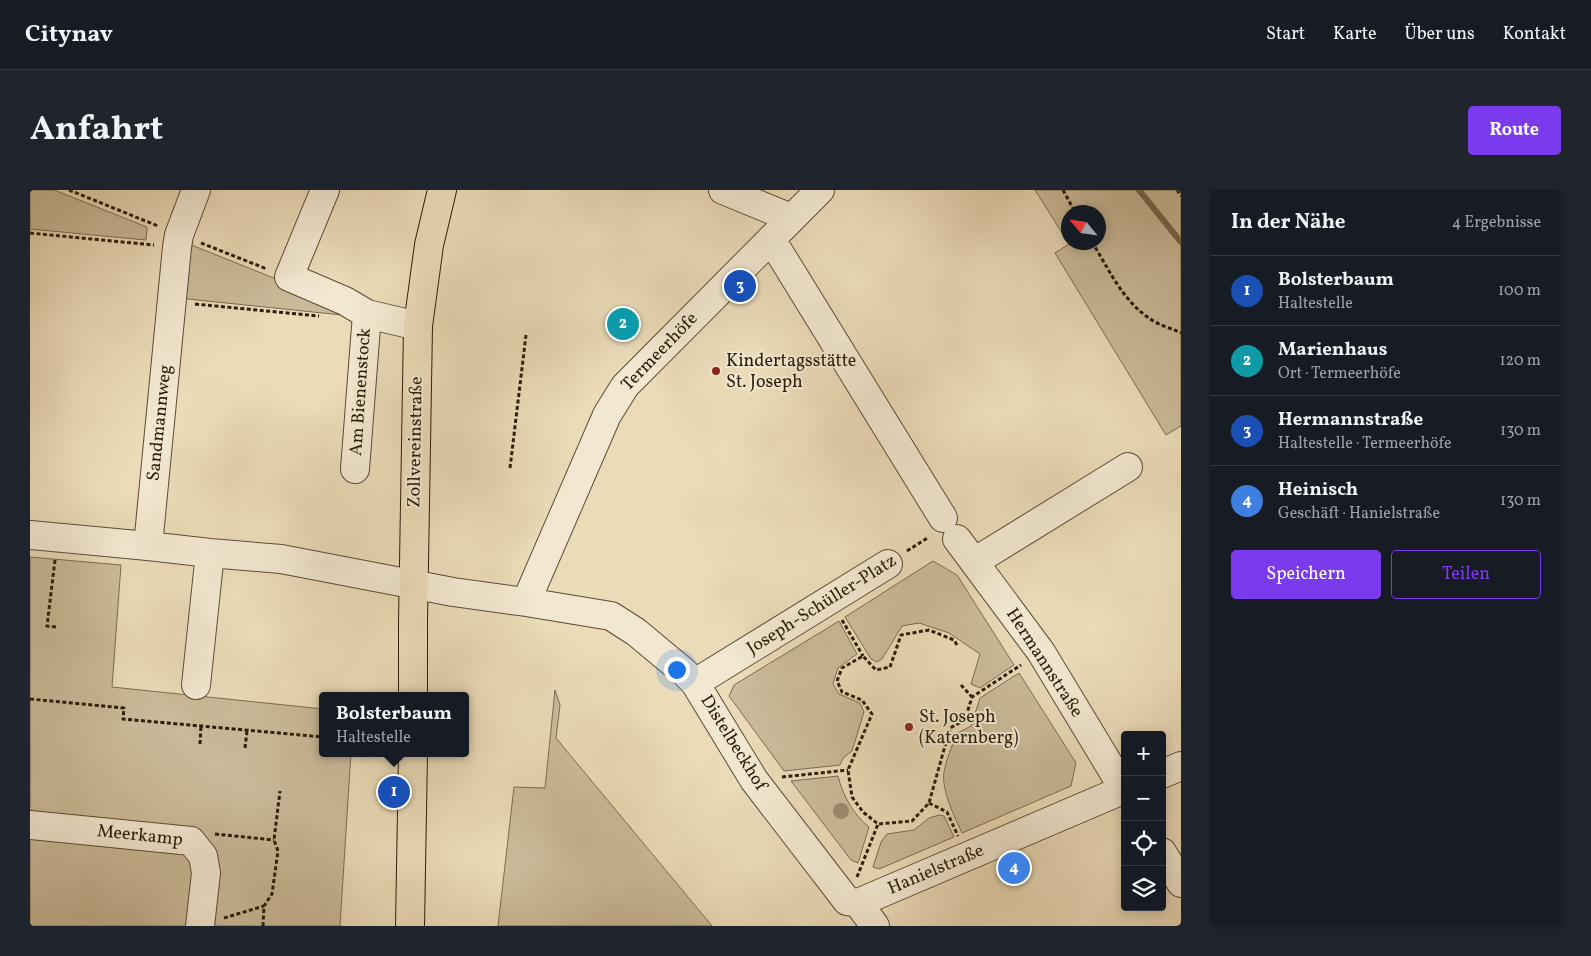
<!DOCTYPE html>
<html lang="de">
<head>
<meta charset="utf-8">
<style>
  body { margin:0; font-family:Vollkorn,serif; background:#20242c; color:#f1f3f6 }
  .controls { position:absolute; right:15px; bottom:15px; display:grid; overflow:hidden; border-radius:5px; box-shadow:0 2px 12px #0003 }
  .controls button { width:45px; height:45px; display:grid; place-items:center; padding:0; border:0; border-bottom:1px solid #363941; background:#171b24; color:#f1f3f6; font:25px sans-serif }
  .compass { position:absolute; left:1031px; top:15px; width:45px; height:45px; border-radius:50%; background:#171b24; box-shadow:0 2px 12px #0003; rotate:299deg }
  .you { position:absolute; left:646px; top:479px; width:18px; height:18px; margin:-12px; border:4px solid #fff; border-radius:50%; background:#1a73e8; box-shadow:0 0 0 8px #1a73e833 }
  .badge { display:grid; place-items:center; width:32px; height:32px; border-radius:50%; background:#7c3aed; color:#fff; font-size:16px; font-weight:700 }
  .pin { position:absolute; translate:-50% -50%; border:2px solid #fff; box-shadow:0 1px 5px #0006 }
  .popup { position:absolute; left:289px; top:502px; width:150px; height:65px; box-sizing:border-box; display:grid; place-content:center; border-radius:5px; background:#171b24; filter:drop-shadow(0 1px 4px #0005); font-size:16px; white-space:nowrap; color:#9ea1a6 }
  .popup b { font-size:19px; color:#f1f3f6 }
  .popup::after { content:''; position:absolute; left:50%; top:100%; margin-left:-10px; border:10px solid transparent; border-top-color:#171b24 }
  .list { margin:0; padding:0; list-style:none }
  h2 { display:flex; justify-content:space-between; align-items:center; height:65px; margin:0; padding:0 20px; font-size:21px }
  h2 small { font-size:16px; font-weight:400; color:#9ea1a6 }
  .list li { display:grid; grid-template-columns:32px 1fr auto; gap:15px; align-items:center; box-sizing:border-box; height:70px; padding:0 20px; border-top:1px solid #363941 }
  .list b { display:block; font-size:19px; white-space:nowrap }
  .list p { margin:0; font-size:16px; white-space:nowrap; color:#9ea1a6 }
  .list em { font-size:16px; font-style:normal; color:#9ea1a6 }
  .actions { display:flex; gap:10px; padding:15px 20px }
  .actions a { flex:1; padding:11px 0; border:1px solid #7c3aed; border-radius:5px; text-align:center; font-size:18px; color:#7c3aed }
  .actions .main { background:#7c3aed; color:#fff }
  .icon { flex:none; width:28px; height:28px; fill:none; stroke:currentColor; stroke-width:2; stroke-linecap:round; stroke-linejoin:round }
  .map { position:relative; flex:none; width:1151px; height:736px; overflow:hidden; border-radius:5px }
  header { display:flex; align-items:center; gap:30px; box-sizing:border-box; height:70px; padding:0 25px; background:#171b24; border-bottom:1px solid #363941 }
  header strong { font-size:24px }
  nav { display:flex; gap:28px; margin-inline-start:auto; font-size:18px }
  .intro { display:flex; align-items:center; justify-content:space-between; box-sizing:border-box; height:120px; padding:0 30px }
  h1 { margin:0; font-size:35px }
  .button { padding:12px 22px; border-radius:5px; background:#7c3aed; color:#fff; font-size:18px; font-weight:700 }
  main { display:flex; gap:30px; padding:0 30px }
  aside { flex:1; background:#171b24; border-radius:5px; box-shadow:0 2px 12px #0003 }
  .map>svg:first-child { display:block }
  .green { fill:#cbbb9a; stroke:#7c6c51; fill-rule:evenodd }
  .lines { fill:none; stroke-linecap:round; stroke-linejoin:round }
  .stream { stroke:#78684e; stroke-width:6 }
  .minor-casing { stroke:#5c4c34; stroke-width:30 }
  .major-casing { stroke:#2c1d08; stroke-width:30 }
  .path { stroke:#2c1d08; stroke-width:3; stroke-dasharray:4 2.5; stroke-linecap:butt }
  .minor { stroke:#f2e8d1; stroke-width:28 }
  .major { stroke:#ebdbb8; stroke-width:28 }
  .tree { fill:#9c8c6f }
  .poi-dot { fill:#8f2418; stroke:#f2e8d1; stroke-width:2 }
  .labels { text-anchor:middle; dominant-baseline:central; stroke-width:4; stroke-linejoin:round; paint-order:stroke }
  .street-label { font-size:18px; fill:#2c1d08; stroke:#f2e8d1 }
  .poi-label { font-size:18px; fill:#2c1d08; stroke:#f2e8d1; text-anchor:start }
</style>
</head>
<body>
<header>
<strong>Citynav</strong>
<nav><a>Start</a><a>Karte</a><a>Über uns</a><a>Kontakt</a></nav>
</header>
<div class="intro"><h1>Anfahrt</h1><a class="button">Route</a></div>
<main>
<div class="map">
<svg width="1151" height="736" viewBox="0 0 1151 736">
  <rect width="100%" height="100%" fill="#ebdbb8"/>
  <filter id="stains"><feTurbulence type="fractalNoise" baseFrequency=".004" numOctaves="4"/><feColorMatrix values="0 0 0 0 .2 0 0 0 0 .09 0 0 0 0 .02 0 0 0 .5 -.17"/></filter>
  <radialGradient id="worn" r=".72"><stop offset=".6" stop-color="#630" stop-opacity="0"/><stop offset="1" stop-color="#630" stop-opacity=".3"/></radialGradient>
  <path class="green" d="M0 0H24L117 37 116 50 0 39Z
    M1005 0H1151V236L1136 245 1025 63 1039 54ZM1038 22H1068V52H1038Z
    M153 55 164 56 296 109 312 125 148 108Z
    M0 367 91 375 82 497 293 519V563H321L310 736H0Z
    M903 371 927 385 984 475 950 498 941 494 950 464 919 443 889 433 872 436 852 469 847 472 841 469 815 427Z
    M809 431 827 464 808 478 803 494 809 504 830 513 834 522 822 561 813 568 810 575 754 581 699 506 704 495Z
    M989 483 1046 573 1041 596 932 643C925 628 911 600 914 582 916 570 922 557 926 544L941 536 950 508Z
    M525 500 530 515 526 548 682 736H468L484 597 515 598Z
    M808 586C813 606 823 624 839 637L828 673 821 670 761 591Z
    M909 625 914 626 924 647 849 679 843 677 851 652 857 644 884 640 899 628Z"/>
  <g class="lines">
    <path class="stream" d="M1109 0 1151 52"/>
    <g class="minor-casing">
      <path id="minor" d="M295 0 259 87 315 111 337 124 388 136
        M693 0 761 28
        M741 49 913 328
        M325 279 337 124
        M0 345 118 356 180 363 251 369 423 402 496 412 581 426 606 442 654 482 665 493 724 590 817 711 828 713 845 736
        M927 349 1011 462 1095 601
        M118 356 147 57 149 45 166 0
        M944 372 1098 277
        M496 412 577 225 595 196 790 0
        M665 493 858 374
        M166 495 180 363
        M1132 584 1151 576
        M0 635 161 651 173 666 176 683 170 736
        M1132 662 1151 693
        M828 713 1095 599"/>
    </g>
    <g class="major-casing">
      <path id="major" d="M383 506V432L388 136 399 55 412 0
        M380 736 383 563"/>
    </g>
    <path class="path" d="M39 0 128 36
      M1033 0 1045 22
      M1147 0 1151 6
      M0 43 124 55
      M1062 52C1078 78 1093 111 1119 128 1128 135 1141 138 1151 143
      M171 53 237 79
      M165 114 289 126
      M480 278 496 145
      M877 361 899 347
      M25 370 17 436 27 437
      M812 430 833 466
      M927 455 924 450 899 440 871 445 860 477 846 480 833 466 812 478 807 491 812 502 832 510 842 524 818 580 822 607 833 622 848 634 882 631 899 613 920 538 935 530 942 507 991 475
      M931 495 942 507
      M0 509 94 518 93 529 293 547
      M170 554 171 536
      M215 558 217 541
      M752 587 818 580
      M899 613 917 622 928 646
      M185 644 244 650
      M827 687 848 634
      M194 728 234 716
      M233 736 234 716 242 704 248 661 244 650 250 601"/>
    <use href="#minor" class="minor"/>
    <use href="#major" class="major"/>
  </g>
  <circle class="tree" cx="811" cy="621" r="8"/>
  <g class="poi-dot">
    <circle cx="686" cy="181" r="5"/>
    <circle cx="879" cy="537" r="5"/>
  </g>
  <g class="labels">
    <g class="street-label">
      <text transform="translate(630 162) rotate(-46)">Termeerhöfe</text>
      <text transform="translate(331 202) rotate(-86)">Am Bienenstock</text>
      <text transform="translate(130 233) rotate(-84)">Sandmannweg</text>
      <text transform="translate(386 252) rotate(-89)">Zollvereinstraße</text>
      <text transform="translate(792 415) rotate(-32)">Joseph-Schüller-Platz</text>
      <text transform="translate(1014 473) rotate(57)">Hermannstraße</text>
      <text transform="translate(703 553) rotate(58)">Distelbeckhof</text>
      <text transform="translate(110 646) rotate(6)">Meerkamp</text>
      <text transform="translate(906 680) rotate(-23)">Hanielstraße</text>
    </g>
    <g class="poi-label">
      <text x="696" y="171">Kindertagsstätte<tspan x="696" dy="21">St. Joseph</tspan></text>
      <text x="889" y="527">St. Joseph<tspan x="889" dy="21">(Katernberg)</tspan></text>
    </g>
  </g>
  <rect width="100%" height="100%" filter="url(#stains)"/>
  <rect width="100%" height="100%" fill="url(#worn)"/>
</svg>
<div class="controls">
<button>+</button>
<button>−</button>
<button><svg class="icon" aria-label="locate" viewBox="0 0 24 24"><circle cx="12" cy="12" r="6"/><path d="M12 2v4M12 18v4M2 12h4M18 12h4"/></svg></button>
<button><svg class="icon" aria-label="layers" viewBox="0 0 24 24"><path d="M12 4l9 5-9 5-9-5zM3 14l9 5 9-5"/></svg></button>
</div>
<svg class="compass" viewBox="-18 -18 36 36"><path d="M0-13l5 13h-10z" fill="#e53935"/><path d="M0 13l5-13h-10z" fill="#9ea1a6"/></svg>
<div class="you"></div>
<div class="pin badge" style="left:364px;top:602px;background:#1a4fb4">1</div>
<div class="popup"><b>Bolsterbaum</b>Haltestelle</div>
<div class="pin badge" style="left:593px;top:134px;background:#0f9aa8">2</div>
<div class="pin badge" style="left:710px;top:96px;background:#1a4fb4">3</div>
<div class="pin badge" style="left:984px;top:678px;background:#3f7fe0">4</div>
</div>
<aside>
<h2>In der Nähe<small>4 Ergebnisse</small></h2>
<ul class="list">
<li><span class="badge" style="background:#1a4fb4">1</span><div><b>Bolsterbaum</b><p>Haltestelle</p></div><em>100 m</em></li>
<li><span class="badge" style="background:#0f9aa8">2</span><div><b>Marienhaus</b><p>Ort · Termeerhöfe</p></div><em>120 m</em></li>
<li><span class="badge" style="background:#1a4fb4">3</span><div><b>Hermannstraße</b><p>Haltestelle · Termeerhöfe</p></div><em>130 m</em></li>
<li><span class="badge" style="background:#3f7fe0">4</span><div><b>Heinisch</b><p>Geschäft · Hanielstraße</p></div><em>130 m</em></li>
</ul>
<div class="actions"><a class="main">Speichern</a><a>Teilen</a></div>
</aside>
</main>
</body>
</html>
